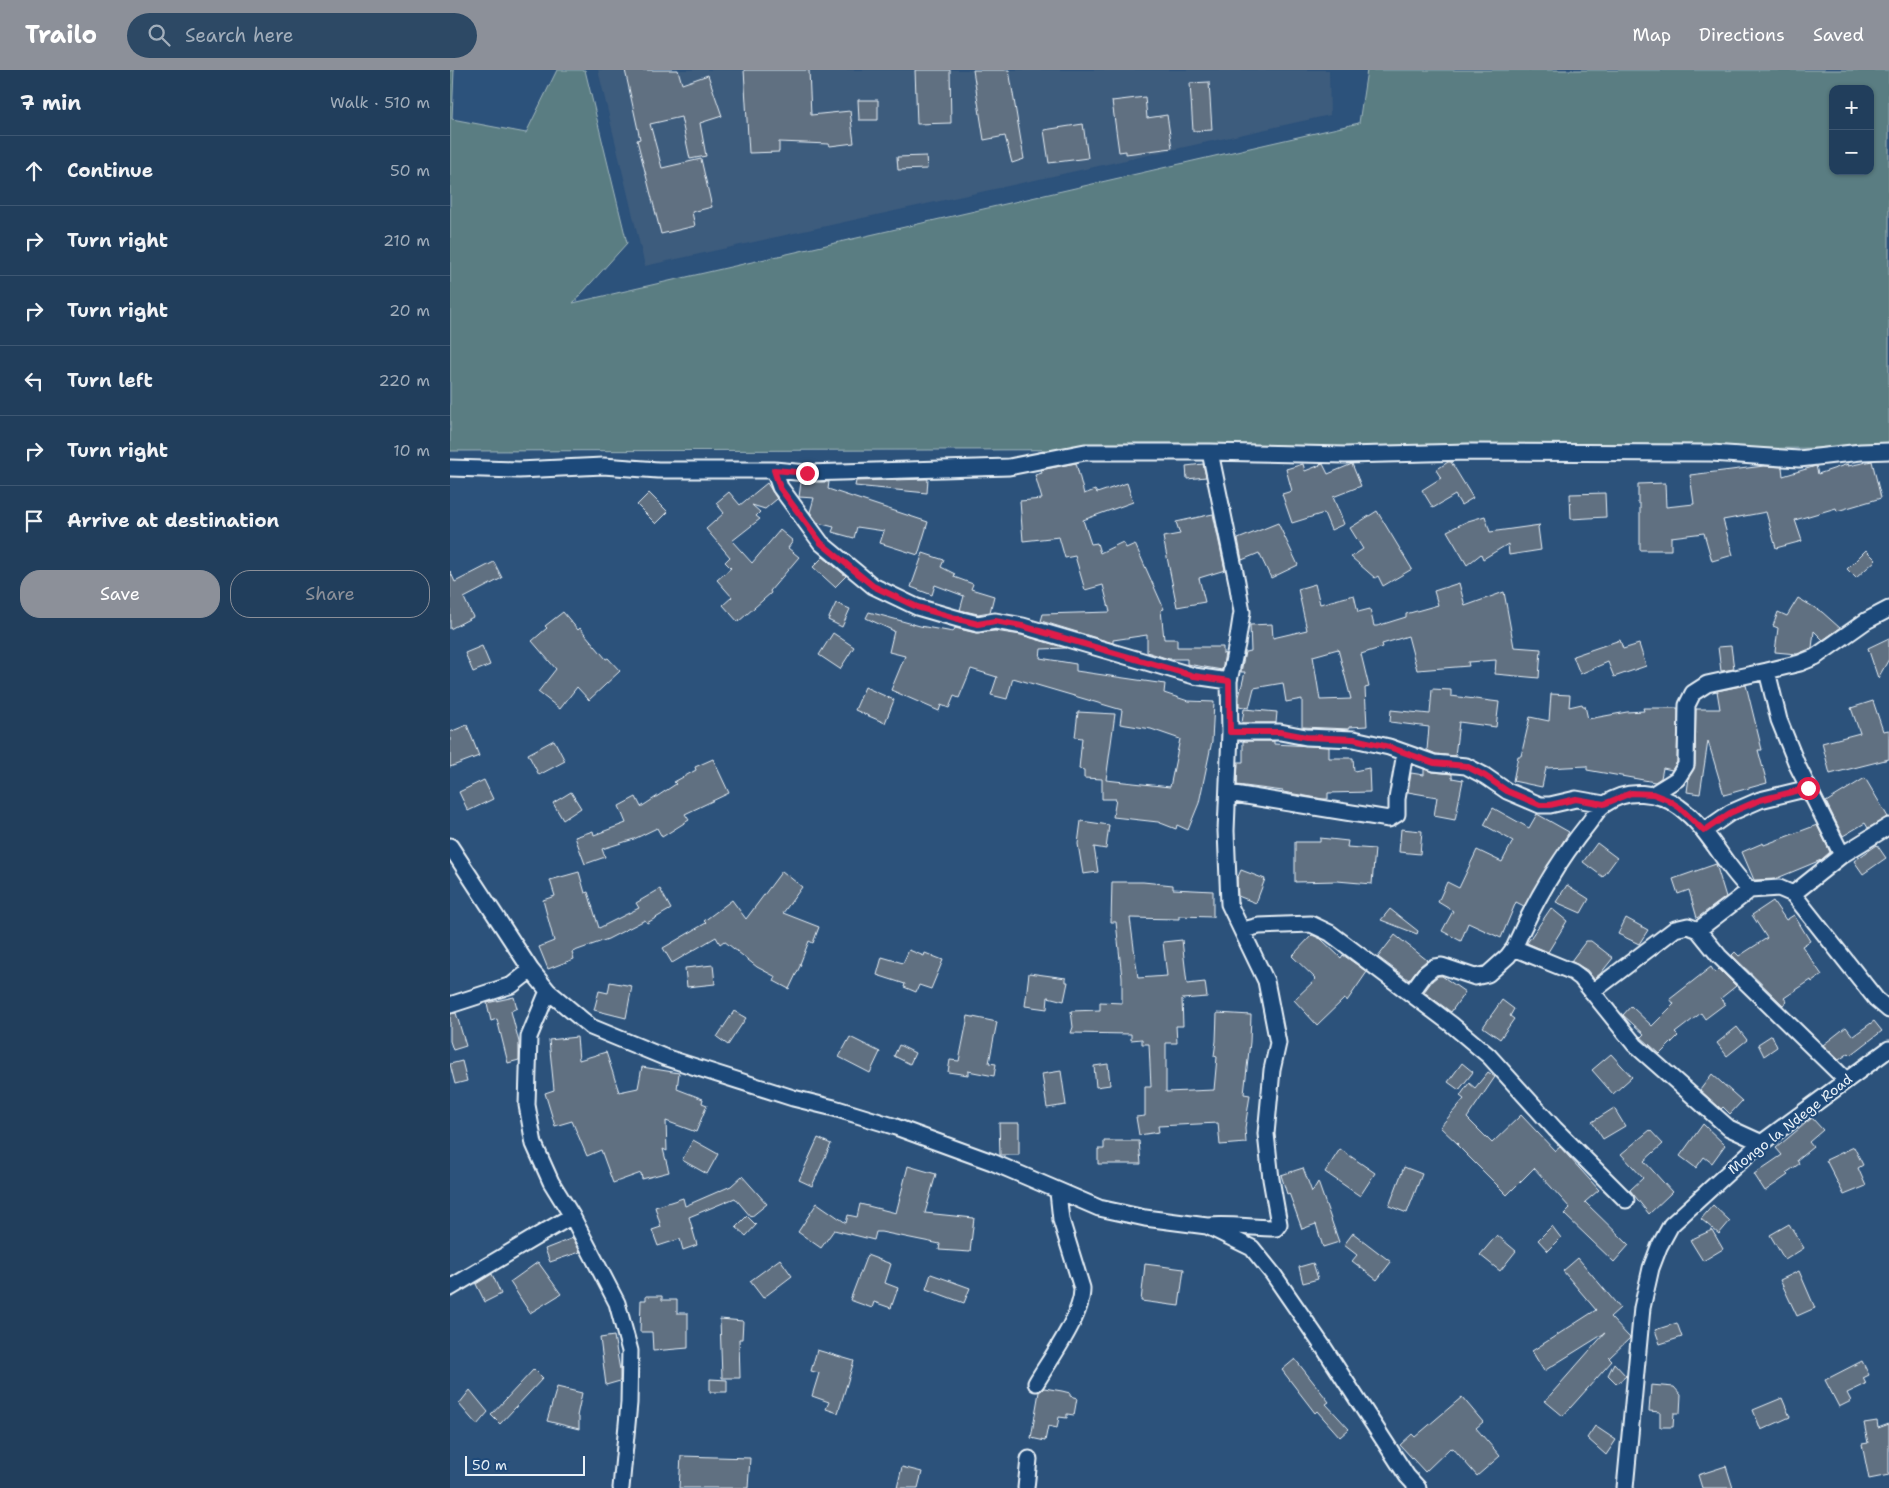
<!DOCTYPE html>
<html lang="en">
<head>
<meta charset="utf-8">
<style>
  body { margin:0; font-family:"Shantell Sans",sans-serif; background:#2d4965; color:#f1f3f6 }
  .controls { position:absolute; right:15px; top:15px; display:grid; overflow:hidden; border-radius:10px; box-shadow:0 1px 4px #0004 }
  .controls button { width:45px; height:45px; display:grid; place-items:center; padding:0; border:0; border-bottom:1px solid #3e5772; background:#213e5c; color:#f1f3f6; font:25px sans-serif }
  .scale { position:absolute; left:15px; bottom:12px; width:120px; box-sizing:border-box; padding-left:5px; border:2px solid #e8f1f8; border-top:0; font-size:14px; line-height:18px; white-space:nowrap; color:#e8f1f8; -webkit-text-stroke:4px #1f4a7a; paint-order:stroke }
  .stop { position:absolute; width:15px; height:15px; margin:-11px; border:4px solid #e11d48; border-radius:50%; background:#fff }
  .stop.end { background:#e11d48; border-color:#fff; box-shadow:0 1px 5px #0008 }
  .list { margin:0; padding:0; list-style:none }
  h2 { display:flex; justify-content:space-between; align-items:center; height:65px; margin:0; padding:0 20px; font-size:21px }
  h2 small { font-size:16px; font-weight:400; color:#a2aebb }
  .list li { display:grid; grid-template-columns:32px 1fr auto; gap:15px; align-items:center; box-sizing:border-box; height:70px; padding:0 20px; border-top:1px solid #3e5772 }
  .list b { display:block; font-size:19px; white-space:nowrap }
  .list em { font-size:16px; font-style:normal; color:#a2aebb }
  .actions { display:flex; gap:10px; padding:15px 20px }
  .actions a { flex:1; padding:11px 0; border:1px solid #8c9099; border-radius:20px; text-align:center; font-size:18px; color:#8c9099 }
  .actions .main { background:#8c9099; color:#fff }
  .icon { flex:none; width:28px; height:28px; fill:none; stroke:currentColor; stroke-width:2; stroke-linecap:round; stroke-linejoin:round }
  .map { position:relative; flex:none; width:1439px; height:1418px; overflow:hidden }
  header { display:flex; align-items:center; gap:30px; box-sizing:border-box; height:70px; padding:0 25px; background:#8c9099; color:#fff }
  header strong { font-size:24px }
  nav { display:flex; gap:28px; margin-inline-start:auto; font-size:18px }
  .search { width:350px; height:45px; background:#2d4965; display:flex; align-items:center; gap:12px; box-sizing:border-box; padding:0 18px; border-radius:28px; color:#a2aebb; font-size:19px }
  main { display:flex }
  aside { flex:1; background:#213e5c }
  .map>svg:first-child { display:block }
  .built { fill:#3c5b7d }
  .green { fill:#5a7d82; stroke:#a1b7bd; fill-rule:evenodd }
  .building { fill:#617081; stroke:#e8f1f8; fill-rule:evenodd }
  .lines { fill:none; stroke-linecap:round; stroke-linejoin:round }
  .minor-casing { stroke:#e8f1f8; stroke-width:19 }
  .minor { stroke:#1f4a7a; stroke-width:15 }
  .route { stroke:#e11d48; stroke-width:6 }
  .labels { text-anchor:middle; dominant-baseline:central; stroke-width:4.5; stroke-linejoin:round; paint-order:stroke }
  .street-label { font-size:14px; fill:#e8f1f8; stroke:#1f4a7a }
</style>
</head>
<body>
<header>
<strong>Trailo</strong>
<div class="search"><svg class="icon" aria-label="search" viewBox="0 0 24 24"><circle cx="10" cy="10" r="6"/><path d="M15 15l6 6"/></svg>Search here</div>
<nav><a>Map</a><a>Directions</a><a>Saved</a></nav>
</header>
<main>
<aside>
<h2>7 min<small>Walk · 510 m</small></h2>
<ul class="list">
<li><svg class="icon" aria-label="ahead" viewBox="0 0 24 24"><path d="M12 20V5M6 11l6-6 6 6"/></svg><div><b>Continue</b></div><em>50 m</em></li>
<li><svg class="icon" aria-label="right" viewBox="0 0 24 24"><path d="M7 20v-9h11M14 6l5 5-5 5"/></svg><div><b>Turn right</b></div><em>210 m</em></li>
<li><svg class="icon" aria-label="right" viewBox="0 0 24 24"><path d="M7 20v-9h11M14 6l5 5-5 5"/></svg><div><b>Turn right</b></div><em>20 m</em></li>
<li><svg class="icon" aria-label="left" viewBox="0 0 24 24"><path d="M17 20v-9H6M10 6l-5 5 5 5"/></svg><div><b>Turn left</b></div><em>220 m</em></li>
<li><svg class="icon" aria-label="right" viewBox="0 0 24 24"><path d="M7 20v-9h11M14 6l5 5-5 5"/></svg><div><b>Turn right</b></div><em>10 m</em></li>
<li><svg class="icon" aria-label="arrive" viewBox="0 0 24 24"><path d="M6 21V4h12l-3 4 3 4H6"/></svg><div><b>Arrive at destination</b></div></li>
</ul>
<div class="actions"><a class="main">Save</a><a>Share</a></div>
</aside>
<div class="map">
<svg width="1439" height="1418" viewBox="0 0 1439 1418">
  <rect width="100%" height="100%" fill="#2c527b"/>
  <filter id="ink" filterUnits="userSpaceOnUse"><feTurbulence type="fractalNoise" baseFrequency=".02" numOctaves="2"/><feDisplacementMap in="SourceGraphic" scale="10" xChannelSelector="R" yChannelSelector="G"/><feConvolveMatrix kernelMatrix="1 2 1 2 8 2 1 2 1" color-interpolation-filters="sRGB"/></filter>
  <g filter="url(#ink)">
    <path class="built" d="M148 0H879L880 45 195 196Z"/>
    <path class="green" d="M0 0H4L2 49 76 63 107 0H135L177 173 123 233 909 53 917 0H1439V378L0 381ZM1383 19H1420V101H1383Z"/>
    <path class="building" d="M175 0H228L232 14 258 5 272 46 250 53 256 86 240 89 231 47 200 54 212 98 251 89 262 137 242 142 245 156 211 164 187 70 190 69Z
      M294 0H359L361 45 400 41 404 73 380 76 379 74 329 72V82L299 83Z
      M465 0H500L501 53 467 54Z
      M523 0H559L574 89 562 93 555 66 534 70Z
      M759 12 762 60 743 61 740 13Z
      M695 27 697 48 717 45 722 78 676 84V81L669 82 662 31Z
      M408 30H428V50H409Z
      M633 54 638 88 599 93 594 60Z
      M476 86 477 99 448 100 447 87Z
      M1422 391 1431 428 1387 441 1386 438 1345 450 1352 471 1326 478 1316 442 1273 450 1283 485 1262 491 1254 463 1221 467V480H1190V433H1188V414L1215 413 1216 437 1244 434 1240 405 1314 396 1332 397 1333 406 1366 396 1368 404 1398 394V396Z
      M998 392H1001L1023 428 1011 435 1005 425 983 438 972 420 991 408 986 400Z
      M626 393 634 424 645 420 647 423 677 413 683 432 633 450 641 474 647 473 650 483 673 472 676 478 685 474 714 539 711 540 714 569H727V577H773V584L775 583 772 600 737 594V589H719L697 582V565L663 570V573L591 551 593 544 660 542 653 515 635 520 625 486 615 488 609 467 573 471 570 431 592 429 585 405 592 403 591 400Z
      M753 394 756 407 737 409 736 396Z
      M853 394 855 401 873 394 878 404 902 394 911 416 883 427 894 454 881 460 874 443 842 453 832 424 842 421 836 399Z
      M478 409 477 423 405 416 406 411Z
      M351 412H379L378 419 478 452 468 485 430 473 434 461 407 457 404 468 382 462 384 457 368 453 360 442 364 428 349 427Z
      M317 413 327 429 315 439 302 435 310 442 306 446 310 449 282 471 302 493 330 460 343 471 338 478 349 487 320 521 321 523 288 552 273 535 282 527 267 510 281 498 275 492 280 487 256 459 274 443 266 433 279 422 290 435Z
      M199 423 218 442 206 454 187 435Z
      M1155 423 1156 447 1121 449 1120 424Z
      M927 441 962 499 933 516 928 506 925 508 901 487 913 479 900 458Z
      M763 444 775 500 749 508 755 532 727 537 713 467 730 464 726 452Z
      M1035 446 1040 462 1090 455 1088 457 1091 480 1059 485 1058 474 1033 489 1031 484 1017 495 997 461 1018 451Z
      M828 453 848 495 821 508 809 483 792 490 788 469Z
      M1416 480 1426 490 1406 508 1397 499Z
      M473 483 494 490 491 497 505 504 504 507 523 514 521 519 544 526 540 542 528 544 510 540 514 526 485 515 482 525 461 517Z
      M373 487 396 506 385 517 363 497Z
      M44 492 52 508 14 528 23 547 0 559V501L5 512Z
      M1009 513 1015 536 1054 522 1064 577 1091 579 1089 608 1045 604 1046 590 1018 592 1019 596 967 600 958 566 932 574 933 577 911 584 919 617 915 618 917 656 899 657V659L852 657V629L836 632 833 613 804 618 799 638 789 636V627L795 602H791L795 582 801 581 800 555 822 554 823 568 857 560 848 519 865 514 870 534 904 525 908 542 920 539 924 556H927L956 547V544L988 535 984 521ZM888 579 901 629 870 630 863 586Z
      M1348 528 1372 542 1390 558 1373 570 1364 561 1362 578 1347 584 1325 582 1328 558 1323 556 1328 542 1337 546Z
      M386 533 400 539 392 557 378 550Z
      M113 542 128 560 130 558 156 589 158 588 170 601 139 630 127 617 110 639 88 622 106 599 82 571 97 558 95 556Z
      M419 542 470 556 503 562 505 558 526 563 545 561 571 565 616 578 591 579 590 588 626 594V601L715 614 714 623 738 631 764 632 762 671 749 733 738 760 727 755 726 759 708 752 663 747 666 729H652V709L634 708V700L629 699 632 668 625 667 628 642 665 644 656 710 720 717 730 669 701 659 670 654 672 640 563 608 557 629 541 625 547 607 521 599 509 628 504 626 499 638 491 635 489 641 441 620 455 586 439 582 444 561 416 548Z
      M383 563 404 577 390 599 369 585Z
      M1439 568V589L1428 608 1418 578Z
      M1170 570 1173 579 1189 574 1196 596 1164 607 1158 592 1130 604 1123 586Z
      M32 576 40 595 23 602 15 583Z
      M1281 576 1284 599 1271 601 1268 577Z
      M1296 615 1312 680H1308L1317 713 1274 725 1258 671 1250 724 1237 722 1239 707 1245 695 1246 639H1270L1267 621Z
      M415 617 444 630 435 653 405 640Z
      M982 619 1001 620V626L1049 632 1046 657 1009 652 1005 686 986 684 977 680 979 657 940 652 941 640 980 644Z
      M1101 624 1120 625 1119 637 1132 634 1133 636H1135L1138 649 1177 642 1194 641 1193 638H1228L1227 692 1222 700 1213 698 1211 708 1205 712 1137 700V696L1096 698 1092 717 1063 711 1068 686H1071L1080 647 1099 651Z
      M1423 631 1433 661 1439 660V689L1380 704 1372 673 1410 663 1401 638Z
      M794 639 827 642 826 653H792Z
      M17 655 29 686 0 697V662Z
      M104 670 115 691 89 705 78 684Z
      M793 671H824V674L879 677V688H903L904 701 919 698 920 722 878 723V729H873L833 722V721L787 715 788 692H793Z
      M263 689 279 723 235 744 239 750 212 767 207 758 184 769 152 779 155 787 135 794 125 767 143 761 144 765 176 753 169 736 186 727 191 737 226 714 224 712 246 700 245 697Z
      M974 699 983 702 1002 704V708L1013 710 1005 750 984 746 987 727 958 722 961 703 974 705Z
      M1415 708 1438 747 1418 758 1415 753 1393 766 1376 732Z
      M34 710 43 729 18 741 9 722Z
      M121 722 131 738 113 750 103 733Z
      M1043 738 1079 758 1087 744 1119 762 1074 836 1066 832 1051 868 1018 853 1011 871 992 861 1003 841 988 832 997 812 1009 818 1027 780 1052 792 1063 771 1034 755Z
      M631 751 659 755 656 779 644 777 648 802 633 804 628 774Z
      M1367 755 1380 782 1371 790 1325 809 1304 810 1292 782 1313 773 1314 775Z
      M951 759 972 761 970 784 949 782Z
      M870 768 898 771 897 777 925 779 922 814 887 811 845 812V772H870Z
      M1147 773 1167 788 1153 807 1133 792Z
      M1427 775 1436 788 1413 804 1404 791Z
      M1266 794 1276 827 1247 848 1239 820 1228 824 1223 809Z
      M791 800 815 809 806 833 788 826 787 809Z
      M332 801 352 817 333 843 369 857 363 873 359 871 350 894H351L339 919 324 911 326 907 307 897 274 871 270 874 266 867 222 893 213 878 256 853 254 851 282 830 296 849Z
      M129 802 135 823 138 822 149 858 189 838 186 833 210 819 221 839 197 853 195 850 158 869 122 882 124 889 98 899 89 877 104 871 93 830 105 826 100 810Z
      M662 812H693L723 815V819L763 821V847L729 846V849L680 848 688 908 717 906 713 872 732 870 737 914 755 912 757 927 732 929 733 956H726L727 973H716V1022L764 1020 767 987 764 986 766 971 767 943 801 945 800 972 794 1024 800 1025 795 1058 796 1073 770 1075 768 1053 708 1056 709 1062 689 1065 686 1047 695 1046V1017H701L699 974H692V969L681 970V964L621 963 623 957 621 941 650 940V932L672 933V908L666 852H661Z
      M1117 815 1139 829 1131 843 1106 832Z
      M1323 831 1336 850 1344 845 1360 871 1352 876 1372 905 1362 912 1361 910 1334 928 1337 932 1333 935 1282 885 1285 882 1289 886 1317 868 1302 845Z
      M1101 838 1117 851 1098 882 1077 873Z
      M940 839 968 861 967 864 931 850Z
      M1176 848 1198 860 1189 874 1168 864Z
      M862 865 871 869 891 888 893 885 917 902 897 931 894 929 867 955 844 930 866 909 842 886Z
      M945 865 977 890 968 898 959 910 928 887Z
      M1136 871H1141L1163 888 1151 903 1144 909 1137 900 1121 891Z
      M459 880 474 886 475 883 493 890 481 919 469 915 466 922 454 917 455 914 427 905 432 887 453 893Z
      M263 895 265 914 237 917 235 898Z
      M1261 897 1265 903 1269 899 1286 916 1271 928 1275 934 1255 949 1251 943 1225 963 1228 966 1210 984 1191 967 1194 964 1173 945 1181 936 1202 956 1224 934 1220 929Z
      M579 903 616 908V912H618L614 931 598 927 597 939 575 936Z
      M988 906H992L1015 922 1001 942 974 922 982 911Z
      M160 912 182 916 176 948 144 940 149 921 158 923Z
      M64 927 67 938 61 941 69 972V990L58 993 47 949 41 951 37 933Z
      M1052 930 1064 939 1060 946 1064 949 1050 969 1033 957Z
      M284 941 296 948 278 975 267 967Z
      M6 943 16 976 3 980 0 971V944Z
      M518 946 547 952 539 993 546 994 544 1006 518 1001V1005L498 1002 500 990 509 991Z
      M1424 951 1432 961 1401 985 1399 983 1389 990 1373 975 1396 957 1403 966Z
      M1287 957 1297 970 1277 986 1267 973Z
      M1322 965 1327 977 1314 986 1308 974Z
      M127 967 129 990 156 982 169 1022 188 1018 192 997 229 1003 227 1019 253 1029 252 1033 257 1035 246 1062 216 1051 217 1081 213 1079 219 1102 192 1109 191 1103 163 1113 151 1080 137 1086 122 1051 105 1056 95 1023 104 1020 99 970Z
      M400 967 430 982 420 1003 389 987Z
      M449 975 465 983 460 994 444 986Z
      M1161 984 1182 1007 1163 1024 1142 1000Z
      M12 991 17 1011 5 1014 0 994Z
      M1012 993 1023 1002 1009 1020 998 1012Z
      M658 994 660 1015 646 1017 644 996Z
      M611 1001 616 1035 597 1038 592 1004Z
      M1038 1002 1045 1007 1017 1048 1042 1073 1071 1045 1105 1081 1110 1077 1149 1120 1135 1132 1179 1175 1164 1192 1114 1144 1120 1138 1084 1098 1057 1125 1007 1075 1008 1074 990 1057 1014 1029 1010 1026 1019 1013 1025 1018Z
      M1262 1004 1292 1031 1280 1044 1273 1037 1271 1039 1250 1020Z
      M1164 1038 1175 1056 1153 1069 1142 1052Z
      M1362 1048 1373 1060 1359 1072 1363 1077 1347 1090 1349 1094 1336 1103 1338 1105 1315 1121 1304 1104 1332 1085 1326 1078Z
      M549 1053H569V1085H550Z
      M1253 1054 1275 1075 1262 1093 1254 1087 1246 1098 1230 1086Z
      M1200 1060 1213 1074 1194 1091 1222 1122 1199 1144 1180 1120 1193 1108 1171 1084Z
      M368 1068 381 1074 362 1116 349 1110Z
      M243 1070 268 1084 257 1104 232 1090Z
      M654 1071H689L691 1094H648V1079H654Z
      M1404 1077 1413 1095 1408 1098 1416 1116 1394 1125 1376 1090Z
      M890 1079 925 1103 910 1126 875 1102Z
      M458 1096 486 1104 475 1143 524 1148 520 1182 489 1180 490 1174 431 1162H426L424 1170 384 1160 371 1178 348 1162 367 1133 396 1153 398 1145 407 1147 410 1134 446 1143Z
      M954 1097 972 1104 957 1143 939 1136Z
      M853 1098 862 1122 868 1112 889 1172 873 1177 866 1154 852 1159 839 1123 837 1124 831 1105Z
      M292 1106 317 1134 301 1147 285 1128 239 1147 247 1175 233 1180 230 1169 208 1176 202 1160 211 1157 205 1137 233 1128 235 1136 281 1116Z
      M1263 1135 1280 1151 1269 1164 1251 1149Z
      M297 1146 306 1155 296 1166 286 1157Z
      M1339 1154 1354 1178 1335 1190 1320 1165Z
      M1102 1156 1111 1168 1098 1181 1088 1170Z
      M1262 1160 1273 1179 1253 1191 1240 1170Z
      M903 1163 941 1192 927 1210 902 1191 907 1185 894 1175Z
      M1047 1165 1066 1181 1050 1201 1030 1185Z
      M123 1168 130 1182 100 1192 95 1179Z
      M417 1185 441 1194 435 1213 448 1218 441 1238 424 1232 422 1238 400 1230Z
      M1128 1188 1170 1238 1160 1247 1180 1268 1159 1288 1162 1291 1113 1346 1095 1331 1155 1263 1094 1301 1082 1281 1146 1240 1113 1201Z
      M330 1189 342 1206 313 1228 300 1211Z
      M88 1192 111 1224 80 1243 60 1212Z
      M863 1193 868 1209 853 1213 849 1197Z
      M695 1194 734 1199 729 1236 691 1231Z
      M1349 1201 1365 1238 1347 1246 1330 1210Z
      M42 1204 51 1224 35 1232 26 1214Z
      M481 1204 520 1218 514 1233 476 1219Z
      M196 1226H212V1230H227V1243H238V1278L203 1281 202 1262H190L191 1230H196Z
      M270 1249 293 1251 292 1269H289L290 1308H272Z
      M1227 1253 1232 1267 1210 1274 1205 1260Z
      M164 1266 170 1300V1311L156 1315 150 1268Z
      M367 1280 404 1291 388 1343 376 1339 379 1332 362 1326 369 1303 361 1301Z
      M845 1289 879 1332 876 1334 899 1359 890 1367 867 1341 865 1343 832 1300Z
      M1412 1291 1419 1305 1413 1308 1416 1314 1397 1323 1401 1331 1389 1337 1375 1310Z
      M1164 1293 1176 1306 1167 1314 1158 1305Z
      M84 1299 93 1308 50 1354 41 1345Z
      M260 1309 277 1310V1322H260Z
      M1201 1315 1224 1317 1231 1325 1230 1343H1224L1223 1357H1210V1342L1199 1341Z
      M107 1317 132 1323 127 1346 129 1347V1359L97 1351Z
      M594 1318 612 1321 620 1323V1326L627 1328 624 1345 617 1344V1348L609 1347 607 1358 598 1356 595 1371 581 1368 589 1322Z
      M20 1320 38 1342 27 1355 9 1334Z
      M1012 1327 1033 1352 1026 1358 1050 1386 1027 1406 1003 1378 1001 1379 1000 1378 975 1402 950 1375 962 1364 965 1367Z
      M1332 1328 1340 1347 1311 1360 1303 1340Z
      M1427 1351 1428 1358 1439 1354V1405L1419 1409 1412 1374 1418 1373 1414 1353Z
      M1145 1356 1166 1370 1156 1385 1137 1368Z
      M231 1386 300 1388 298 1418H229Z
      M1276 1396 1283 1418H1252L1248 1405Z
      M452 1397 472 1402 468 1418H447Z"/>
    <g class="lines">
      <g class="minor-casing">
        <path id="minor" d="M0 398 69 400 153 396 208 400H324L357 403 559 397 635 382H760L895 385 1018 382 1261 383 1349 389 1411 382 1439 381
          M324 400 330 417 371 473 423 516 467 537 512 550 528 554 545 551 573 556 744 606 779 611
          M1317 601 1329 650 1348 697 1392 785
          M780 662H830L856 667 904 669 939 677 984 693 1016 696 1035 706 1057 721 1090 735H1100L1126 729 1154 734
          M778 723 939 749 947 744V729L955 683
          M1203 724 1227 709 1236 695 1237 635 1243 623 1257 614 1317 601 1350 593 1365 587 1416 551 1439 539
          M1254 761 1280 743 1310 730 1359 718
          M0 776 81 900 98 921 141 957 214 987 343 1028 384 1038 443 1056 542 1092 649 1138 695 1148 757 1156 802 1178 823 1204 874 1278 957 1406 968 1418
          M1343 824 1392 785 1439 756
          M793 860 809 856 861 854 880 863 1001 954 1039 986 1105 1059 1176 1130
          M1248 860 1300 820
          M1064 878C1083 834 1108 791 1138 754 1143 748 1148 738 1155 734 1177 718 1208 721 1229 737 1260 759 1273 795 1300 820L1329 818 1343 824 1426 929 1439 940
          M98 921 79 967 77 1035 84 1074 101 1112 122 1146 167 1233 180 1281 179 1333 171 1418
          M1142 922 1225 859 1238 856 1248 860 1269 886 1396 1010
          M961 923 975 904 984 897 992 896 1025 907 1038 904 1058 886 1064 878 1123 902 1131 908 1185 975 1279 1058 1312 1073
          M0 935 62 915 81 900
          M758 1156C781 1154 803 1158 826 1158L829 1154 821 1109 816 1064 822 1000 828 973 816 911 779 834 776 761 780 662 779 611 787 574 792 542 787 512 760 382
          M0 1218 89 1165 122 1146
          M586 1313C600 1289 633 1245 632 1218L611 1150 608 1122
          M576 1418 579 1389
          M1175 1418 1192 1238 1201 1198 1209 1177 1221 1155 1306 1077 1439 979"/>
      </g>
      <use href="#minor" class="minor"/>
    </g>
  </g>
  <g class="lines" filter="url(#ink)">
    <path class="route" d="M357 403 324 400 330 418 371 473 423 516 467 537 512 550 528 554 545 551 572 556 744 606 779 611 780 662H830L856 667 904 669 939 677 984 693 1016 696 1035 706 1057 721 1090 735H1100L1126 729 1154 734 1181 723 1203 724 1218 730 1230 738 1254 761 1280 743 1310 730 1358 718"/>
  </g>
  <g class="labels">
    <g class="street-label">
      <text transform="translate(1340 1054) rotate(-38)">Mongo la Ndege Road</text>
    </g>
  </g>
</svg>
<div class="controls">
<button>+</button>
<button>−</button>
</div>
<div class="scale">50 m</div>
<div class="stop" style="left:1358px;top:718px"></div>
<div class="stop end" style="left:357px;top:403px"></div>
</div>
</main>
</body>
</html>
